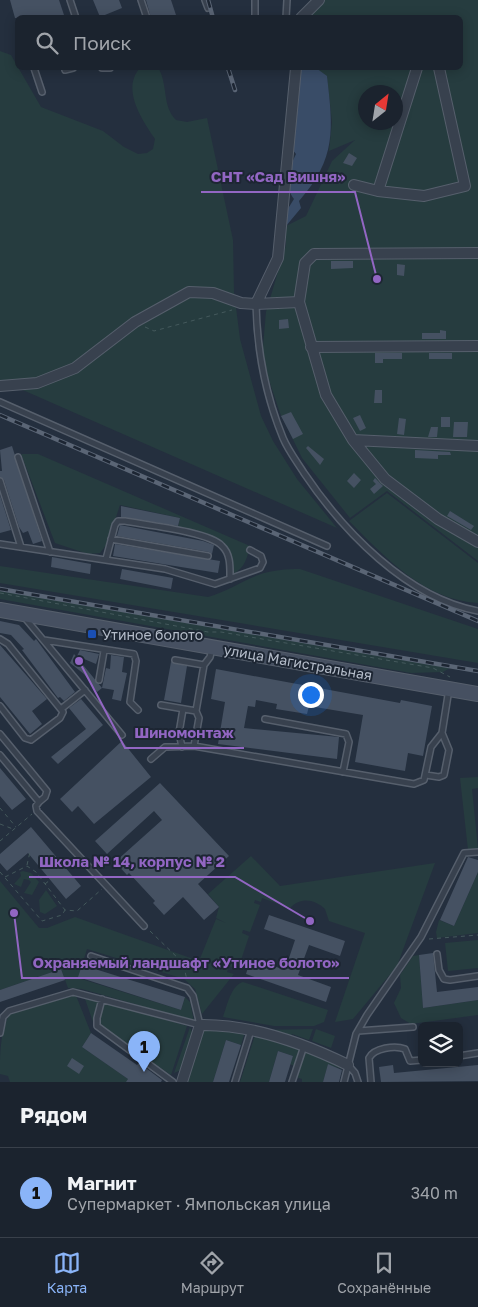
<!DOCTYPE html>
<html lang="ru">
<head>
<meta charset="utf-8">
<style>
  body { margin:0; font-family:"Golos Text",sans-serif; background:#242b36; color:#f1f3f6 }
  .controls { position:absolute; right:15px; bottom:15px; display:grid; overflow:hidden; border-radius:8px; box-shadow:0 2px 12px #0003 }
  .controls button { width:45px; height:45px; display:grid; place-items:center; padding:0; border:0; border-bottom:1px solid #39404a; background:#1b232e; color:#f1f3f6; font:25px sans-serif }
  .compass { position:absolute; left:358px; top:85px; width:45px; height:45px; border-radius:50%; background:#1b232e; box-shadow:0 2px 12px #0003; rotate:30deg }
  .you { position:absolute; left:310px; top:694px; width:18px; height:18px; margin:-12px; border:4px solid #fff; border-radius:50%; background:#1a73e8; box-shadow:0 0 0 8px #1a73e833 }
  .badge { display:grid; place-items:center; width:32px; height:32px; border-radius:50%; background:#8ab4f8; color:#111; font-size:16px; font-weight:700 }
  .pin { position:absolute; translate:-50% -41px; filter:drop-shadow(0 1px 2px #0008) }
  .pin::after { content:''; position:absolute; top:26px; width:18px; height:15px; background:inherit; clip-path:polygon(0 0,100% 0,50% 100%) }
  .list { margin:0; padding:0; list-style:none }
  h2 { display:flex; justify-content:space-between; align-items:center; height:65px; margin:0; padding:0 20px; font-size:21px }
  h2 small { font-size:16px; font-weight:400; color:#a0a4aa }
  .list li { display:grid; grid-template-columns:32px 1fr auto; gap:15px; align-items:center; box-sizing:border-box; height:90px; padding:0 20px; border-top:1px solid #39404a }
  .list b { display:block; font-size:19px; white-space:nowrap }
  .list p { margin:0; font-size:16px; white-space:nowrap; color:#a0a4aa }
  .list em { font-size:16px; font-style:normal; color:#a0a4aa }
  .icon { flex:none; width:28px; height:28px; fill:none; stroke:currentColor; stroke-width:2; stroke-linecap:round; stroke-linejoin:round }
  .map { position:relative; flex:none; width:478px; height:1082px; overflow:hidden }
  .search { position:absolute; background:#1b232e; box-shadow:0 2px 12px #0003; left:15px; right:15px; top:15px; height:55px; display:flex; align-items:center; gap:12px; box-sizing:border-box; padding:0 18px; border-radius:8px; color:#a0a4aa; font-size:19px }
  .sheet { height:155px; background:#1b232e }
  nav { display:flex; justify-content:space-around; align-items:center; box-sizing:border-box; height:70px; border-top:1px solid #39404a; background:#1b232e; font-size:14px; color:#a0a4aa }
  nav a { display:grid; justify-items:center; gap:2px }
  nav .on { color:#8ab4f8 }
  .map>svg:first-child { display:block }
  .green { fill:#263c3f; fill-rule:evenodd }
  .water { fill:#394c67 }
  .building { fill:#455162 }
  .lines { fill:none; stroke-linecap:round; stroke-linejoin:round }
  .service-casing { stroke:#565f6c; stroke-width:8 }
  .minor-casing { stroke:#565f6c; stroke-width:12 }
  .secondary-casing { stroke:#565f6c; stroke-width:16 }
  .path { stroke:#44595c; stroke-width:1; stroke-dasharray:4 4; stroke-linecap:butt }
  .service { stroke:#38414e; stroke-width:5 }
  .minor { stroke:#38414e; stroke-width:10 }
  .secondary { stroke:#465061; stroke-width:14 }
  .rail-casing { stroke:#5a6575; stroke-width:4.5 }
  .rail { stroke:#1d2633; stroke-width:2.5; stroke-dasharray:8; stroke-linecap:butt }
  .transit-dot { fill:#1a4fb4; stroke:#1d2633; stroke-width:2 }
  .labels { text-anchor:middle; dominant-baseline:central; stroke-width:4; stroke-linejoin:round; paint-order:stroke }
  .poi-label { font-size:14px; fill:#b4bcc9; stroke:#1d2633; text-anchor:start }
  .street-label { font-size:14px; fill:#b4bcc9; stroke:#1d2633 }
  .leader { fill:none; stroke:#9266c3; stroke-width:2 }
  .callout-dot { fill:#9266c3; stroke:#1d2633; stroke-width:2 }
  .callout-label { font-size:15px; text-anchor:middle; font-weight:bold; fill:#9266c3; stroke:#1d2633; stroke-width:4; stroke-linejoin:round; paint-order:stroke }
</style>
</head>
<body>
<div class="map">
<svg width="478" height="1082" viewBox="0 0 478 1082">
  <rect width="100%" height="100%" fill="#242f3e"/>
  <path class="green" d="M311 0H478V561L387 491 350 518 302 458 280 413 262 359 266 312 286 245V226L306 216 332 161 355 140 329 151 332 122 327 77 316 68H460V18L303 17ZM366 92H396V122H366Z
    M0 51 11 55 41 107 103 131 124 147 138 154 147 153 153 149 155 139C142 120 121 89 140 68L159 69C168 86 162 106 176 120L187 122 207 118 233 240 234 292 240 339 261 416 273 441 297 479 337 528 0 380Z
    M21 454H38L250 546C247 558 245 568 233 574 229 537 210 535 178 527L180 518 120 505 107 544 100 553 88 554 55 543Z
    M387 493 478 563V603C424 600 385 557 349 521Z
    M0 566 208 597C226 592 241 582 258 575 272 570 286 569 300 569L478 629V663L0 583Z
    M0 590 54 600 450 668 443 672 411 673 0 599Z
    M478 777V788L472 789 478 849 468 850 460 778Z
    M251 856 280 886 435 863 397 966 353 1019 335 1022 365 933 329 921 325 909C314 899 301 897 290 908L262 898 261 902 255 900 254 903 260 905 250 932 243 930 242 933 249 936 238 969 229 966 227 972 234 974 202 1014 195 989 184 979 87 949 78 978 181 1010 185 997 190 1002 194 1021 82 989 68 988 61 969 0 990V881L39 928H47L75 917 199 961 216 919 226 923 216 918 219 907 208 894Z
    M23 871 31 873 39 882 32 895 24 893 31 882 29 880 24 879 21 887 14 884 21 876 20 872Z
    M478 872V933L437 938 436 932 439 920 454 926Z
    M46 890 57 906 45 914 40 912 39 900Z
    M478 940V968L448 971 445 943Z
    M419 955 423 1008 478 1000V1015L411 1024 401 1018 394 1003 401 988 400 975 413 956Z
    M243 982 328 1010 324 1022 314 1026H274L223 1017C227 1006 231 985 243 982Z
    M75 993 91 1033 82 1047 128 1079 127 1082H10L8 1076 0 1074C0 1056 0 1029 10 1014Z
    M84 996 187 1026 171 1075 93 1022Z
    M190 1027 193 1035 181 1070 174 1073Z
    M217 1027 245 1032 241 1045 226 1040 213 1082H186L204 1031Z
    M313 1029 309 1040 292 1034 290 1041 257 1030Z
    M316 1029 335 1036 331 1048 312 1041Z
    M255 1035 300 1048 294 1066 290 1064 293 1056 278 1051 269 1082H240Z
    M304 1049 332 1062 343 1069 328 1065 323 1082H302V1079L296 1077Z"/>
  <path class="water" d="M299 68H316L327 76C333 129 337 158 299 201L301 208 286 226 284 215 294 199C284 186 289 168 296 154L291 148Z"/>
  <path class="building" d="M10 0H59L65 18H15Z
    M93 0H119L122 8 100 17Z
    M146 0H171L177 18H151Z
    M349 153 357 158 352 166 343 163Z
    M331 261H353V268L331 269Z
    M397 264 405 265 404 276 397 275Z
    M288 319 289 328 279 329V320Z
    M440 330 446 331V339H422V333H440Z
    M375 353H402V359H383V363H375Z
    M429 353H452V359H429Z
    M375 390H382V403H374Z
    M291 412 303 434 293 439 281 416Z
    M360 415 366 428 360 431 353 418Z
    M441 417H450V427H441Z
    M399 418 406 419 404 435 397 434Z
    M454 422H468L467 437H453Z
    M431 427H438L437 437H428Z
    M12 446 42 541 33 544 28 531 23 533 19 527 4 480 0 477V471H2L0 450Z
    M308 446 324 459 320 465 306 448Z
    M415 450 450 452 451 455H438V459L415 458Z
    M354 473 361 480 354 488 347 481Z
    M375 478 383 486 374 494 370 489 376 484 373 481Z
    M0 495 11 530 0 533Z
    M121 506 180 518 178 526 121 517Z
    M450 511 474 526 471 530 447 516Z
    M120 525 203 541 214 545 212 554 209 552 117 536Z
    M115 544 220 561 218 573 113 556Z
    M52 557 91 564 90 574 51 567Z
    M122 569 173 578 171 589 120 579Z
    M0 621 19 625 34 641 36 639 75 692 64 701 60 697 58 698 22 650 24 649 11 635 0 633Z
    M0 645 47 699 32 711 42 724 30 734 0 697Z
    M80 650 99 654 96 664 77 656Z
    M74 654 102 688 97 692 84 674 70 663Z
    M111 655 124 657 122 672 127 673 121 701 112 699 114 690 102 688 106 668 110 669Z
    M171 662 187 666 181 703 164 700Z
    M216 669 400 703 401 700 432 706 423 756 408 753 405 771 355 762 363 715 309 706 307 714 276 709 277 704 256 700 255 707 248 706 244 728 339 737 337 759 218 744 225 702 211 699Z
    M81 699 103 725 58 764 51 757 86 729 69 708Z
    M122 741 151 777 94 824 78 806 72 812 60 799Z
    M0 768 26 799 12 810 0 796Z
    M160 783 229 856 198 884 219 907 204 920 183 897 164 915 153 903 155 901 129 873 127 875 115 862 162 820 154 811 107 854 95 841Z
    M31 827 81 886 66 899 28 853 7 871 0 863V854Z
    M468 857 478 860V872L454 926 440 920Z
    M269 915 345 941 340 956 309 945 298 975 331 987 326 1002 246 974 251 958 285 970 295 940 264 929Z
    M433 953 437 992 478 987V1000L423 1008 419 955Z
    M82 965 185 997 181 1010 78 977Z
    M61 969 65 980 0 1002V990Z
    M91 1033 137 1065 139 1063 162 1080 161 1082H126L128 1079 82 1047Z
    M226 1040 241 1045 229 1082H213Z
    M278 1051 293 1056 285 1082H269Z
    M72 1058 84 1066 79 1074 67 1066Z
    M328 1064 342 1070 339 1082H323Z
    M393 1065 394 1073 478 1065V1081L381 1082 379 1067Z"/>
  <g class="lines">
    <g class="service-casing">
      <path id="service" d="M70 0 76 18
        M141 0 147 18
        M205 0 208 8
        M255 18V0
        M286 18 287 0
        M34 68 42 92
        M102 68H110
        M65 70 73 68
        M256 304C257 351 265 394 283 438 288 450 297 462 304 473 343 531 407 598 478 611
        M0 402 327 546
        M18 457 50 552
        M0 481 21 547
        M111 539 208 556
        M0 544 165 569 215 584 260 568 263 562 261 556 250 550
        M106 559 115 525 118 521H125C146 525 210 532 222 546 231 554 230 568 230 579
        M25 618 122 735
        M0 639 8 644 63 712 60 718 31 740 25 738 0 706
        M44 640 134 654 136 661 130 702 138 710
        M212 649 210 657 204 665 196 711 199 718 194 746 414 784 424 780 431 747 442 733 449 689
        M175 660 204 665
        M99 680 104 651
        M161 705 196 711
        M61 709 85 690
        M265 719 346 734 349 742 343 772
        M0 734 47 791 45 797 39 802
        M182 747 179 733 183 709
        M0 755 39 802 36 806 37 811 144 926
        M151 759 165 747 194 746
        M426 775 439 777 444 775 449 750 442 733
        M437 954 439 970 444 979 450 980 478 976
        M102 999 97 1018V1026L173 1082
        M358 1031 413 1027
        M0 1033 3 1017 9 1011 73 992 200 1025 193 996 187 988 91 956
        M459 1056 478 1053
        M348 1065 355 1073 358 1082
        M235 1082 251 1030
        M292 1082 304 1046
        M344 1082 356 1034 367 1015 421 937 464 853 478 852
        M371 1082 369 1058C374 1048 395 1045 405 1049L410 1061 422 1060"/>
    </g>
    <g class="minor-casing">
      <path id="minor" d="M301 18 319 0
        M354 185 378 191 424 196 465 186 439 68
        M378 191 417 68
        M478 253 314 254 305 263 299 302 326 395 353 440 385 479 438 519 478 542
        M256 304 299 302
        M311 347 478 346
        M0 386 37 383 75 368 135 322 189 292 213 293 241 303 256 304 278 258 296 68
        M353 440 478 446
        M182 1082 200 1025C251 1024 303 1043 348 1065"/>
    </g>
    <g class="secondary-casing">
      <path id="secondary" d="M0 610 478 694"/>
    </g>
    <path class="path" d="M145 327 154 331 232 310
      M0 593 208 632H221L433 668 450 677
      M0 808 16 827
      M0 824 13 829
      M0 841 32 814
      M27 865 30 852
      M0 872 42 921 62 915 65 910
      M5 877 27 866 36 872 65 910 77 911 102 889
      M45 884 50 880
      M150 931 183 963 187 980
      M429 939 478 935"/>
    <use href="#service" class="service"/>
    <use href="#minor" class="minor"/>
    <use href="#secondary" class="secondary"/>
    <g class="rail-casing">
      <path id="rail" d="M208 0 213 18
        M228 68 235 90
        M0 415 478 621
        M0 589 478 671"/>
    </g>
    <use href="#rail" class="rail"/>
  </g>
  <rect class="transit-dot" x="87" y="629" width="10" height="10" rx="2.5"/>
  <g class="labels">
    <g class="poi-label">
      <text x="102" y="634">Утиное болото</text>
    </g>
    <g class="street-label">
      <text transform="translate(298 662) rotate(10)">улица Магистральная</text>
    </g>
  </g>
  <path class="leader" d="M377 279L355 192H201M79 661L125 748H244M310 921L235 877H29M14 913L22 978H349"/>
  <g class="callout-dot">
    <circle cx="377" cy="279" r="5"/>
    <circle cx="79" cy="661" r="5"/>
    <circle cx="310" cy="921" r="5"/>
    <circle cx="14" cy="913" r="5"/>
  </g>
  <g class="callout-label">
    <text x="278" y="182">СНТ «Сад Вишня»</text>
    <text x="184" y="738">Шиномонтаж</text>
    <text x="132" y="867">Школа № 14, корпус № 2</text>
    <text x="186" y="968">Охраняемый ландшафт «Утиное болото»</text>
  </g>
</svg>
<div class="controls">
<button><svg class="icon" aria-label="layers" viewBox="0 0 24 24"><path d="M12 4l9 5-9 5-9-5zM3 14l9 5 9-5"/></svg></button>
</div>
<svg class="compass" viewBox="-18 -18 36 36"><path d="M0-13l5 13h-10z" fill="#e53935"/><path d="M0 13l5-13h-10z" fill="#a0a4aa"/></svg>
<div class="you"></div>
<div class="pin badge" style="left:144px;top:1072px">1</div>
<div class="search"><svg class="icon" aria-label="search" viewBox="0 0 24 24"><circle cx="10" cy="10" r="6"/><path d="M15 15l6 6"/></svg>Поиск</div>
</div>
<section class="sheet">
<h2>Рядом<small></small></h2>
<ul class="list">
<li><span class="badge">1</span><div><b>Магнит</b><p>Супермаркет · Ямпольская улица</p></div><em>340 m</em></li>
</ul>
</section>
<nav>
<a class="on"><svg class="icon" aria-label="map" viewBox="0 0 24 24"><path d="M3 6l6-2 6 2 6-2v14l-6 2-6-2-6 2zM9 4v14M15 6v14"/></svg>Карта</a>
<a><svg class="icon" aria-label="directions" viewBox="0 0 24 24"><path d="M12 3l9 9-9 9-9-9zM9 14v-3h6M13 9l2 2-2 2"/></svg>Маршрут</a>
<a><svg class="icon" aria-label="saved" viewBox="0 0 24 24"><path d="M7 4h10v16l-5-4-5 4z"/></svg>Сохранённые</a>
</nav>
</body>
</html>
